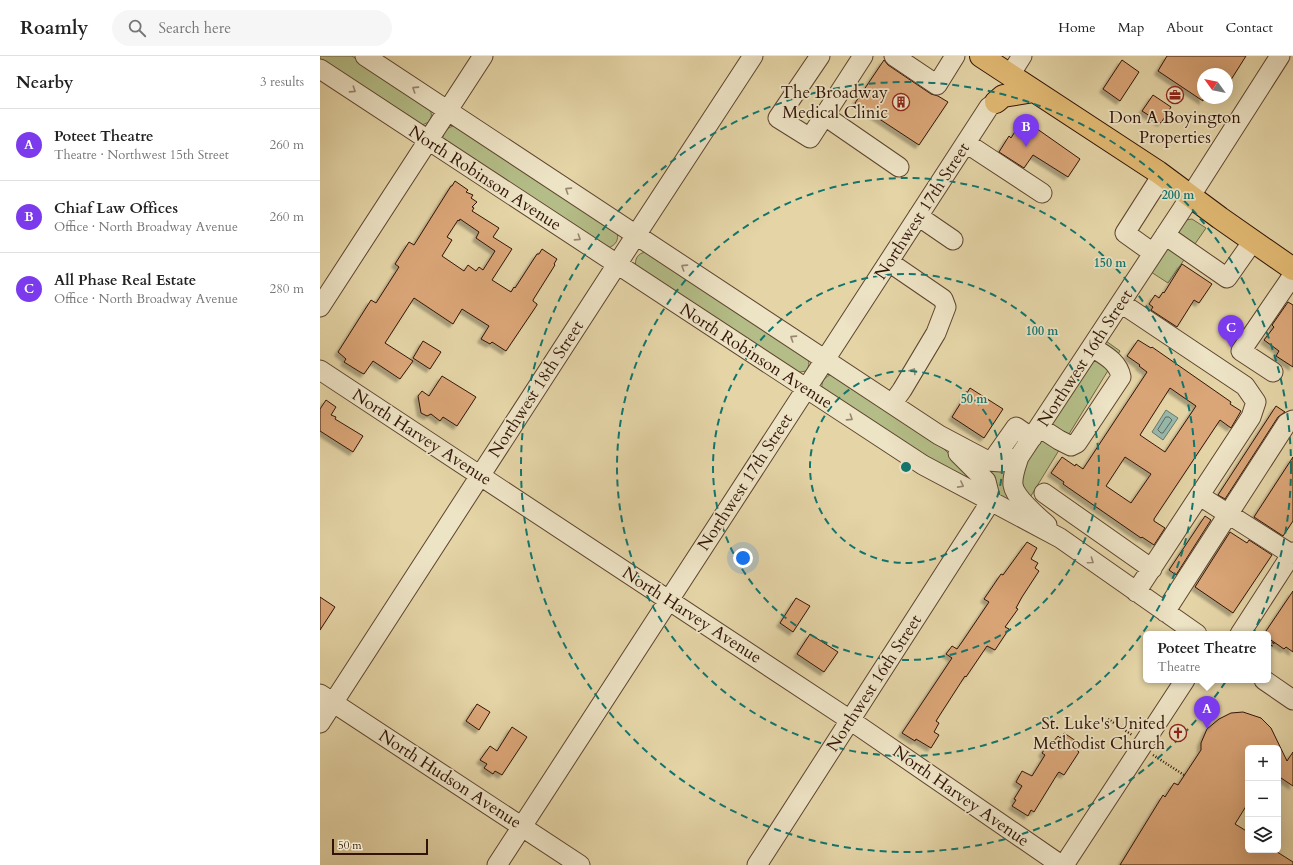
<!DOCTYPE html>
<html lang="en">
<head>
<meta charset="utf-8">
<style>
  body { margin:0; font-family:Cardo,serif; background:#f6f6f6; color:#222 }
  .controls { position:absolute; right:12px; bottom:12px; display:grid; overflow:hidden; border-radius:6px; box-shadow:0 4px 16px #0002 }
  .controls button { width:36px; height:36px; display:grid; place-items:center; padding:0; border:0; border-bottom:1px solid #e0e0e0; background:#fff; color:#222; font:20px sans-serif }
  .compass { position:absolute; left:877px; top:12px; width:36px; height:36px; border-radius:50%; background:#fff; box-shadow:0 4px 16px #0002; rotate:303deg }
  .scale { position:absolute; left:12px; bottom:10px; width:96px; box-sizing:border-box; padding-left:4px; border:2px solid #311407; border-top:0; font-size:11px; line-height:14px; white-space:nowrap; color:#311407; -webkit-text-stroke:3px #ede3c5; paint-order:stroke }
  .you { position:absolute; left:423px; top:502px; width:14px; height:14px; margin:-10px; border:3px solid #fff; border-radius:50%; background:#1a73e8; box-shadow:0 0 0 6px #1a73e833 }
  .badge { display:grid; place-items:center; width:26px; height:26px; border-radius:50%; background:#7c3aed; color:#fff; font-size:13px; font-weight:700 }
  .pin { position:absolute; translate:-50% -33px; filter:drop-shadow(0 1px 2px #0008) }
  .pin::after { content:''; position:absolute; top:21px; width:14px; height:12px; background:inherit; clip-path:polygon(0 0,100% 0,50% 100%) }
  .popup { position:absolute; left:823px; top:575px; width:128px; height:52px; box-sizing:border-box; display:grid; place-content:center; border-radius:6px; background:#fff; filter:drop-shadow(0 1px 3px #0005); font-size:13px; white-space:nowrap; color:#767676 }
  .popup b { font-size:15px; color:#222 }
  .popup::after { content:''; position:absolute; left:50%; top:100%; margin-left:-8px; border:8px solid transparent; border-top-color:#fff }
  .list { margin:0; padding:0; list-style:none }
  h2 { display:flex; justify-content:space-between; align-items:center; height:52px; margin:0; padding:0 16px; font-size:17px }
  h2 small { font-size:13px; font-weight:400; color:#767676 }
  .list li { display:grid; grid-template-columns:26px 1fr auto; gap:12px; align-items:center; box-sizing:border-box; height:72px; padding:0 16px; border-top:1px solid #e0e0e0 }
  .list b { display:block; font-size:15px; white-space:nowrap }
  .list p { margin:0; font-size:13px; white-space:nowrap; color:#767676 }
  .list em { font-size:13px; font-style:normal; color:#767676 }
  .icon { flex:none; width:22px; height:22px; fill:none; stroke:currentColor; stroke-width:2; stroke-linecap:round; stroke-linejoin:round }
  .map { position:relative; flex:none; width:973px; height:809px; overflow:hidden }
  header { display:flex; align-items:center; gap:24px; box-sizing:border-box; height:56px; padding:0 20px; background:#fff; border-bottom:1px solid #e0e0e0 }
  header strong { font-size:19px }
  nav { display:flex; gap:22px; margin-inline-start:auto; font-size:14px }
  .search { width:280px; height:36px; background:#f6f6f6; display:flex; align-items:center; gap:10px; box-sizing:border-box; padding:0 14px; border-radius:22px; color:#767676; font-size:15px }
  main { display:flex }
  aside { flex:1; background:#fff }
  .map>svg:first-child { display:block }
  .green { fill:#b4bd87; stroke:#726847 }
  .water { fill:#95b8ab; stroke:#6d7669 }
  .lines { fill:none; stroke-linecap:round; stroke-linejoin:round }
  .shore { stroke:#636659; stroke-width:1 }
  .building { fill:#daa577; stroke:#311407; fill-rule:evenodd; filter:url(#shadow) }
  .minor-casing { stroke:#5e442f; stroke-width:21 }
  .major-casing { stroke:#311407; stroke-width:24 }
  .path { stroke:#311407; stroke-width:2.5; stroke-dasharray:1 2; stroke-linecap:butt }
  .minor { stroke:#ede3c5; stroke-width:19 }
  .major { stroke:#e2ba73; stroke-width:22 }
  .oneway { stroke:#988670 }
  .ring { fill:none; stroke:#0f766e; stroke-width:2; stroke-dasharray:7 5 }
  .labels { text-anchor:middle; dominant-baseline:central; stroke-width:3.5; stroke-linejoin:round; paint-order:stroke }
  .poi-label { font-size:17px; fill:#311407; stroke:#ede3c5; text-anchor:end }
  .street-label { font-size:17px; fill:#311407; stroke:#ede3c5 }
  .centre { fill:#0f766e; stroke:#ede3c5; stroke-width:2 }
  .ring-label { font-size:12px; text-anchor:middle; font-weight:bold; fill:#0f766e; stroke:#ede3c5; stroke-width:3.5; stroke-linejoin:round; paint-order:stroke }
</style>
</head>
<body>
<header>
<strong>Roamly</strong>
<div class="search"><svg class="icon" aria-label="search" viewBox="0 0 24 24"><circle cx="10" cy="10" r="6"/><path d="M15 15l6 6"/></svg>Search here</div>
<nav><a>Home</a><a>Map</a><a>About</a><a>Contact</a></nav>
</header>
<main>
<aside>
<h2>Nearby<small>3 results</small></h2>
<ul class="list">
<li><span class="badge">A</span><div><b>Poteet Theatre</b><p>Theatre · Northwest 15th Street</p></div><em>260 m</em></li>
<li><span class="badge">B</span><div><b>Chiaf Law Offices</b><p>Office · North Broadway Avenue</p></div><em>260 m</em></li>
<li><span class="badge">C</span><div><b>All Phase Real Estate</b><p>Office · North Broadway Avenue</p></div><em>280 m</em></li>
</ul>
</aside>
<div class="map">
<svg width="973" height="809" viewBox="0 0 973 809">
  <defs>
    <filter id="shadow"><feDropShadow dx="-3.5" dy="3.5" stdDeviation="1" flood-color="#0004"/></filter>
  </defs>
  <rect width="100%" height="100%" fill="#e4d4a6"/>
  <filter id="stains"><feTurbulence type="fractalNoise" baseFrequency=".005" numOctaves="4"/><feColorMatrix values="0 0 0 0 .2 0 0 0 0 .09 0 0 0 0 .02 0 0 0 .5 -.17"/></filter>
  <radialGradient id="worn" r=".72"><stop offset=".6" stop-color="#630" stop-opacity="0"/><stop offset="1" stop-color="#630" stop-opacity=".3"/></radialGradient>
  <path class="green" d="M0 0H32L108 50C114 59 112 67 101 69L0 5Z
    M133 70H140L297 176C299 184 296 189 288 192L123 83C123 76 125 73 133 70Z
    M872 163 886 172 848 227 831 216 866 164Z
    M326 196 487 301C490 307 489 310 486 315L475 317 316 211C314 203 318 197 326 196Z
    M786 285 800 295 709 443 706 440 700 419 705 408Z
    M510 319H516L611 381 653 420V422L651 423 599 399 502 335C501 327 503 322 510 319Z
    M663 412 685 415 695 449 678 438Z"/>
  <path class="water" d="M846 354 858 362 843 384 832 376Z"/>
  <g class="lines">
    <path class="shore" d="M846 361H849L852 364 843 377H841L838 374Z"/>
  </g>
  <path class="building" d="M847 0H926L907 30V18H883V45L838 15Z
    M564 4 568 9 611 38 618 40 628 46 599 89 535 47Z
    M802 4 819 16 800 45 783 33Z
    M833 39 851 51 841 67 822 55Z
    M703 63 760 103 748 121 713 99 704 112 679 96 689 80 691 82Z
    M135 125 148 134 146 136 153 139 151 142 157 146 152 151 154 152 152 155 179 172 173 181 192 193 172 224 191 236 194 231 195 232 217 198H219L222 193 237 203 234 208 235 209 213 244V245L217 248V249L186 295 172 286 170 288 161 283 169 270 142 253 133 268 94 242 65 287 93 305 80 323 53 305 44 318 40 316 24 306 26 303 18 296 51 244 56 247 79 211 75 208 89 186 94 189 131 130H132ZM140 163 159 176 156 182 175 195 163 214 159 211 156 215 148 209 144 215 122 200 132 184 127 181 138 164 139 165Z
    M862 208 892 228 879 247 874 244 857 271 831 254 833 251 829 248 835 239 839 242 843 236 844 237Z
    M968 246 973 249V311L956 300 959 295 944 284 954 271 952 269Z
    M818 284 831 292 832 291 911 346 910 348 921 355 911 372 900 364 834 463V465L845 472 834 489 822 481 821 482 743 428 744 426 731 417 742 401 755 410 756 408 763 413 827 316 819 310 820 309 807 300ZM850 332 876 350 845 396 820 379ZM805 401 831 418 811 447 786 430Z
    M103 285 121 296 110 313 93 302Z
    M122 320 156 341 137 370 123 361 120 365 111 358 107 360 101 357 98 340 102 335 109 340Z
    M650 332 683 353 664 382 632 361Z
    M6 344 16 351 11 359 16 361 15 363 43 380 33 396 0 375V353Z
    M956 350 965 356 958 361 905 443 898 439Z
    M973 401V465L963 480 934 461Z
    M885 460 891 464 856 519 849 514Z
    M910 476 927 487 929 484 952 499 913 557 875 531Z
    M707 486 717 492 711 503 718 507 715 512 719 515 702 541 696 552 698 553 685 571 689 573 675 594 667 590 646 621 645 620 616 665 619 667 614 676 619 679 611 692 596 683 595 685 582 677 632 602 626 598 632 590 637 593 642 586 669 546 664 543 681 518 683 519Z
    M973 535V596L966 591 964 593 948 582V578H944Z
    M0 541 15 551 0 574Z
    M476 542 490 550 473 576 460 567Z
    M490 578 518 596 504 616 477 598Z
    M157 648 170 656 159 674 146 665Z
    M923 656 941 662 951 672 967 705 973 696V730L958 720V692H928V747L915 768 928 776V794H954L973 806V809H800L843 739 845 741 854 727 858 729 881 694V687L887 673 899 663 911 657Z
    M192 671 207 681 182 719 175 715 173 718 164 712 167 708 160 704 170 690 177 695Z
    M744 677 756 685 752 690 759 696 744 719 739 716 738 717 714 756 711 754 708 760 692 750 696 744 694 743 702 730 696 726 702 715 712 720 725 699 722 697 731 684 733 686 738 680 740 682Z"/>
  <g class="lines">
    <g class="minor-casing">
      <path id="minor" d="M45 0 619 379 668 405 681 406 699 401
        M500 0 458 62 490 82 543 0
        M574 0 617 29 635 0
        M0 13 603 409 740 482 877 578
        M690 19 702 0
        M505 60 579 111
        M646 87 722 137
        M598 160 633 184
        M845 179 907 222 933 185
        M833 197 805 177 842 119
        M569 206 623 243 626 251 616 277 582 334 572 348
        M801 247 925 330 936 346 931 361 816 536
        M0 251 163 0
        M0 314 530 664 741 809
        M953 316 921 295 973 219
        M719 371 739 384 751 390 757 387 801 321C798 305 784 299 772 291
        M638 397 666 425 671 445
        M672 405 696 371 712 382
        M724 437 832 513
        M880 440 971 498
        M727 469C717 460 695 442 693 429 692 420 696 410 699 401L861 155 960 0
        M845 556 967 367 973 364
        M920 578 973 496
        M944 624 973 644
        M0 638 260 809
        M0 667 316 179 433 0
        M177 809 669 51 676 46
        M437 809 671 445
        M744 809 865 624"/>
    </g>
    <g class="major-casing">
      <path id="major" d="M661 0 838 116 900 162 973 213
        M676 46 683 40 714 35"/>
    </g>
    <path class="path" d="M948 595 954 586
      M788 663 812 679
      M833 699 864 719"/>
    <use href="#minor" class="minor"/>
    <use href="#major" class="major"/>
  </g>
  <defs><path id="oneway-chevron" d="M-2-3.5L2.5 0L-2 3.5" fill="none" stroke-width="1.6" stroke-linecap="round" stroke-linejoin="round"/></defs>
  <g class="oneway">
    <use href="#oneway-chevron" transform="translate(95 33) rotate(-147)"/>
    <use href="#oneway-chevron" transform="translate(33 34) rotate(33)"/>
    <use href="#oneway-chevron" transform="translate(248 134) rotate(-147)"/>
    <use href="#oneway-chevron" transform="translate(258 182) rotate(33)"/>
    <use href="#oneway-chevron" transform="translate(364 211) rotate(-147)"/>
    <use href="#oneway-chevron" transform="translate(473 282) rotate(-147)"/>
    <use href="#oneway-chevron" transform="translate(593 315) rotate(-58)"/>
    <use href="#oneway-chevron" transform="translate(530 362) rotate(33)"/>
    <use href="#oneway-chevron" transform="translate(641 429) rotate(28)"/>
    <use href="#oneway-chevron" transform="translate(771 505) rotate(35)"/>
  </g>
  <g class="ring">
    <circle cx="586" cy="411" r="96"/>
    <circle cx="586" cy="411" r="193"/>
    <circle cx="586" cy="411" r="289"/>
    <circle cx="586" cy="411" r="385"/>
  </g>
  <defs>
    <g id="office-ring" transform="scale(0.9)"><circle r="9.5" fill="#ede3c5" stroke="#8f2418" stroke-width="1.5"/><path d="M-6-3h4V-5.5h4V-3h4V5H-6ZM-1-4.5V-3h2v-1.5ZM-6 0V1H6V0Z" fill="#8f2418"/></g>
    <g id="building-ring" transform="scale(0.9)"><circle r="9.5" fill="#ede3c5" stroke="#8f2418" stroke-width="1.5"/><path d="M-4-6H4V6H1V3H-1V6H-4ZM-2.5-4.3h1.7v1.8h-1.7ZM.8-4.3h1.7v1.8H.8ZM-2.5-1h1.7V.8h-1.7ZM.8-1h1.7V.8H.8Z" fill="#8f2418"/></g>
    <g id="church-ring" transform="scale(0.9)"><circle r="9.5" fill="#ede3c5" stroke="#8f2418" stroke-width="1.5"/><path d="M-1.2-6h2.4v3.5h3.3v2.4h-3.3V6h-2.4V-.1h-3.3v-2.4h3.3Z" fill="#8f2418"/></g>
  </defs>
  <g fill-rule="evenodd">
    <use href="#office-ring" x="855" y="39"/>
    <use href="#building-ring" x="581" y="46"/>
    <use href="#church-ring" x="858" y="677"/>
  </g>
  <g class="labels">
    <g class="poi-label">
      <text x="568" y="36">The Broadway<tspan x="568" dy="20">Medical Clinic</tspan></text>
      <text x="855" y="61" text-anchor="middle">Don A Boyington<tspan x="855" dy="20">Properties</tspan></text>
      <text x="845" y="667">St. Luke's United<tspan x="845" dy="20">Methodist Church</tspan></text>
    </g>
    <g class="street-label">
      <text transform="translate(165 122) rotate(33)">North Robinson Avenue</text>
      <text transform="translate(602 155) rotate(-57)">Northwest 17th Street</text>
      <text transform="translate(436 300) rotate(33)">North Robinson Avenue</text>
      <text transform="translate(765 302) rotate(-57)">Northwest 16th Street</text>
      <text transform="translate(216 333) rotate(-57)">Northwest 18th Street</text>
      <text transform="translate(102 381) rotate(33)">North Harvey Avenue</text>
      <text transform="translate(425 426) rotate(-57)">Northwest 17th Street</text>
      <text transform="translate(372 559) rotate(33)">North Harvey Avenue</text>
      <text transform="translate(554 627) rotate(-57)">Northwest 16th Street</text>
      <text transform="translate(130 723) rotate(33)">North Hudson Avenue</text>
      <text transform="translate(641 740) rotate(35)">North Harvey Avenue</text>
    </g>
  </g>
  <circle cx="586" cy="411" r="6" class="centre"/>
  <g class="ring-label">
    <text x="858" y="143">200 m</text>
    <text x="790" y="211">150 m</text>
    <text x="722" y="279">100 m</text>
    <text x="654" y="347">50 m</text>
  </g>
  <rect width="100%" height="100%" filter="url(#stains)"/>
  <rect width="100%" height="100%" fill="url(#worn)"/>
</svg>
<div class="controls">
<button>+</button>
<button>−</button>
<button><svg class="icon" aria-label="layers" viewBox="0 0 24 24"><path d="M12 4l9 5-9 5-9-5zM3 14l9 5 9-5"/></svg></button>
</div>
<svg class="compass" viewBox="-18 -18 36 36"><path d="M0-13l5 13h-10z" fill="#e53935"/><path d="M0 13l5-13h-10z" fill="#767676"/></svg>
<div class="scale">50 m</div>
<div class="you"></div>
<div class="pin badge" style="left:887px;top:673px">A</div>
<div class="popup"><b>Poteet Theatre</b>Theatre</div>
<div class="pin badge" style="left:706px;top:91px">B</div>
<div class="pin badge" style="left:911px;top:292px">C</div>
</div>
</main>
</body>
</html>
